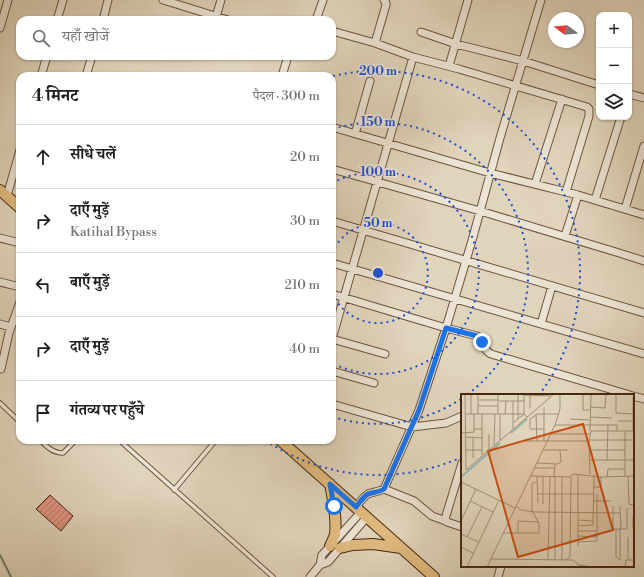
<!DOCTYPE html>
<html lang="hi">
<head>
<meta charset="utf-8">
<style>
  body { margin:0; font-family:"Libre Bodoni","Noto Serif Devanagari",serif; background:#f6f6f6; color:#202124 }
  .controls { position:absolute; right:12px; top:12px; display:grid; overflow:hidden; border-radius:8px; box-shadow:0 1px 3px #0004 }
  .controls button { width:36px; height:36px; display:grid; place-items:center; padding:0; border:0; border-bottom:1px solid #e0e0e0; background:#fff; color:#202124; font:20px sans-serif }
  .compass { position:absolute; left:548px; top:12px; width:36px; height:36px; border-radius:50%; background:#fff; box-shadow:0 1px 3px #0004; rotate:286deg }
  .stop { position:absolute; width:12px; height:12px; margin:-9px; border:3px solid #1a73e8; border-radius:50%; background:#fff }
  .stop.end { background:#1a73e8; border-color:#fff; box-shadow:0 1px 4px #0008 }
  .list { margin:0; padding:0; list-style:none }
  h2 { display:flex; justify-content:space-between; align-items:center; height:52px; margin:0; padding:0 16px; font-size:17px }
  h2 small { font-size:13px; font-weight:400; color:#757577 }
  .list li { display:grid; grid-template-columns:26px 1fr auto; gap:12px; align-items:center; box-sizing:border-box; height:64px; padding:0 16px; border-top:1px solid #e0e0e0 }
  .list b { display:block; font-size:15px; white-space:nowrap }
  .list p { margin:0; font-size:13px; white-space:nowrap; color:#757577 }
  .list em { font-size:13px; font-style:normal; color:#757577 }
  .icon { flex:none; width:22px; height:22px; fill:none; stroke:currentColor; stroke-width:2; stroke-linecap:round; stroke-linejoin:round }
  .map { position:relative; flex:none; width:644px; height:577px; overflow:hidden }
  .search { position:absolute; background:#fff; box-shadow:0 1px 3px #0004; left:16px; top:16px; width:320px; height:44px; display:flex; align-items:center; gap:10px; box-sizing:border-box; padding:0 14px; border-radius:12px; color:#757577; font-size:15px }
  .panel { position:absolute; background:#fff; box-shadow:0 1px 3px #0004; left:16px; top:72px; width:320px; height:372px; border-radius:12px }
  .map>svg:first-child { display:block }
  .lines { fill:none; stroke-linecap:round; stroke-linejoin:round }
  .stream { stroke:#757e71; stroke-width:2 }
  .building { fill:url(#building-hatch); stroke:#462811 }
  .lane-casing { stroke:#6c533c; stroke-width:5.5 }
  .street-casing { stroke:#6c533c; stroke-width:9 }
  .primary-casing { stroke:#462811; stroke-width:12 }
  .lane { stroke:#ebe3d3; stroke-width:3.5 }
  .street { stroke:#ebe3d3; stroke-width:7 }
  .primary { stroke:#e0ba7e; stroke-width:10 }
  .route { stroke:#1a73e8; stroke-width:5 }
  .ring { fill:none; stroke:#1d4ed8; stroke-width:2; stroke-dasharray:2 4 }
  .inset-river { fill:none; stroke:#94b8b1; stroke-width:2 }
  .inset-road { fill:none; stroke:#a28f77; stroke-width:1 }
  .view { fill:#c84f0d; fill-opacity:0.15; stroke:#c84f0d; stroke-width:2 }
  .inset-edge { fill:none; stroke:#462811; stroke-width:2 }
  .centre { fill:#1d4ed8; stroke:#ebe3d3; stroke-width:2 }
  .ring-label { font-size:12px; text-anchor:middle; font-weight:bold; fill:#1d4ed8; stroke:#ebe3d3; stroke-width:3.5; stroke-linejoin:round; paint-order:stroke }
</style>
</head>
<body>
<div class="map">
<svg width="644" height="577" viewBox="0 0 644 577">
  <defs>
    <pattern id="building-hatch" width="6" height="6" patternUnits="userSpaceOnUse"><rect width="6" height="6" fill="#e09483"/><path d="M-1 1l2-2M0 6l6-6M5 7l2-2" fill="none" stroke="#b7796a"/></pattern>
  </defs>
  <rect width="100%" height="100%" fill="#e0d4bb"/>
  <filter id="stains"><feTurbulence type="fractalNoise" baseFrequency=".005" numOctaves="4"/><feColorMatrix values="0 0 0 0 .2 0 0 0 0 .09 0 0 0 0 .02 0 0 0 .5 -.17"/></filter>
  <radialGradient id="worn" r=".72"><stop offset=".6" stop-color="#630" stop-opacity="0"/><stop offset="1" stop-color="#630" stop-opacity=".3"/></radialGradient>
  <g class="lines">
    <path class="stream" d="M0 555 11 577"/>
  </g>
  <path class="building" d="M50 495 73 516 61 531 36 509Z"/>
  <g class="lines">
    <g class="lane-casing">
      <path id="lane" d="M0 403 20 422
        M40 440C47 447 53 453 63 453L76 440
        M119 440 273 577
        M174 490 216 440"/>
    </g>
    <g class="street-casing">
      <path id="street" d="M163 0 228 20
        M216 17 221 0
        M57 20 63 0
        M103 20 108 0
        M316 20 323 0
        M0 28 8 0
        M332 31 375 43 413 57 459 69 587 107 589 109V116L566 192
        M421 32 456 44 523 61 599 85
        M375 43 386 5V3L384 0
        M449 66 468 0
        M41 76 47 56
        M86 76 92 56
        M282 76 288 56
        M629 94 644 98
        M332 127 490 173 578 195 644 215
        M355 134 370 81
        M332 169 480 211 616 252 644 261
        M535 184 562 99
        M7 196 20 150
        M595 200 621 117
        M625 209 644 146
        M332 221 644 313
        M565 236 578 195
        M0 238 20 243
        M332 263 644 354
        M0 282 20 287
        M332 294 446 328 477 336C485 341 480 348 491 354L630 395
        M0 324 11 327
        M541 324 552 286
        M332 339 413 57
        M332 339 385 354
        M1 369 9 333 20 302
        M332 371 374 383
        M633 396 644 399
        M332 404 412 427 446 423 462 416
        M462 463 445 519 447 522 462 527
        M384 489 414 501 432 516 446 521
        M356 507C359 503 363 497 368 494 373 492 378 492 384 489L419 410 446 328 473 237 500 138 541 0
        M320 565 322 555 361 512
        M310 577 320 565 328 562 367 517
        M498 577 501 566"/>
    </g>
    <g class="primary-casing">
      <path id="primary" d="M0 190 20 208
        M280 440 434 577
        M330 484C333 500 337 518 335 534 334 538 332 542 330 546
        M340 548 353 545 373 544 401 548"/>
    </g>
    <use href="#lane" class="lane"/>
    <use href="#street" class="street"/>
    <use href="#primary" class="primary"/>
  </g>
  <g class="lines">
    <path class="route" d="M334 506 330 484 356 507C359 503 363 497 368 494 373 492 378 493 384 489L419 410 446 328 477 336 479 338 482 342"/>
  </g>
  <g class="ring">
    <path d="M332 253A50 50 0 1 1 332 293"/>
    <path d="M332 183A101 101 0 1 1 332 363"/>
    <path d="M461 399A151 151 0 0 1 333 417M333 129A151 151 0 0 1 468 394"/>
    <path d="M462 457A202 202 0 0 1 265 440M333 76A202 202 0 0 1 539 395"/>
  </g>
  <g transform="translate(461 394)">
    <rect width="173" height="173" fill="#e0d4bb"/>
    <path class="inset-river" d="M50 39 66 25M0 83 39 49"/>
    <path class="inset-road" d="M4 0 5 76 93 0M122 0V16H129M155 0V19L173 20M63 1 90 2M69 1V14M18 6H37M37 7H63M17 12H37M129 13 144 14 145 0M4 20H63L66 23M10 20V0M17 20V0H27M37 20V0M44 20 45 7M63 20V0M75 21 76 47M129 23 151 24M57 25V0M109 25 129 26M157 27H173M52 29 63 20M94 31H156V37M13 35H21V20M21 35V61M52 35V7M83 35H69V25L76 20H98M129 37 130 0M172 37V3M0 39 13 38V20M28 40V55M90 40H129M5 43 22 44M39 46V20M129 46H173M61 47H128L130 37H173M83 47V13M128 47 129 80M33 51 34 20M5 56H21M82 56H107M130 56H164M12 64V44M129 66H173M146 66 147 31M76 69 95 70M74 74H94M117 80V152M70 82 110 83 109 163 105 166M76 82 77 109M93 82 94 71 100 68 99 56M164 82V37M167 82 168 110 173 111M109 83 112 80 140 83 173 82M146 83 147 75H164M0 88 54 114M133 93H140V83M76 100H132M9 107 32 118M132 107H150M82 110V82M55 112 60 116 74 118 159 119M152 112V135H156M117 126 132 127M0 127 15 95M117 132 132 131 133 82M172 135V122M117 137H136M43 139H78V129L71 117V89L76 88M57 139V127L77 128M0 140 17 148M117 142 136 143M6 143 21 113M167 143V165M117 148 136 147V100M0 153 12 159M30 165 112 166 118 171 130 173M87 165 89 82M94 165V82M101 166V82M159 166 155 163V136L160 134 159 112M159 166V135H166V114M6 173 38 106M26 173 94 31 99 15V0M164 173 165 166H173"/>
    <path class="view" d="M122 30 152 136 57 163 27 57Z"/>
    <rect width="173" height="173" class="inset-edge"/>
  </g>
  <circle cx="378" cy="273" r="6" class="centre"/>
  <g class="ring-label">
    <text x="378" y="75">200 m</text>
    <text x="378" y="126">150 m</text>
    <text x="378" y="176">100 m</text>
    <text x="378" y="227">50 m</text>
  </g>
  <rect width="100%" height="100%" filter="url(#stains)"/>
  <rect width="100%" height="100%" fill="url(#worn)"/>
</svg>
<div class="controls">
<button>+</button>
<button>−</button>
<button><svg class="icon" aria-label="layers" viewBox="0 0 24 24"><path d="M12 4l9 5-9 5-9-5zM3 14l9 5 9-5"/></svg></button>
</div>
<svg class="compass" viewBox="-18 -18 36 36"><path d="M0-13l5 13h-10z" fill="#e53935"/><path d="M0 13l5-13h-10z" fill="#757577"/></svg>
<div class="stop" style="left:334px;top:506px"></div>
<div class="stop end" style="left:482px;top:342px"></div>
<div class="search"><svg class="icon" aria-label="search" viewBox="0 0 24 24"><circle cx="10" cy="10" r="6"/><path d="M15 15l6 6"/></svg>यहाँ खोजें</div>
<section class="panel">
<h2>4 मिनट<small>पैदल · 300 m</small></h2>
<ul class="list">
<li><svg class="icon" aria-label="ahead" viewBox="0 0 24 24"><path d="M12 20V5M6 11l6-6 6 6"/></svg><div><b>सीधे चलें</b></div><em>20 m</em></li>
<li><svg class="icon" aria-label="right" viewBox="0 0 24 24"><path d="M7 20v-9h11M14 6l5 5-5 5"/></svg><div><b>दाएँ मुड़ें</b><p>Katihal Bypass</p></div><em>30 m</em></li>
<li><svg class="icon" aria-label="left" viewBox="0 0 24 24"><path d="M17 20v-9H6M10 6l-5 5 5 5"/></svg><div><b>बाएँ मुड़ें</b></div><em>210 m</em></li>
<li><svg class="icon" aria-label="right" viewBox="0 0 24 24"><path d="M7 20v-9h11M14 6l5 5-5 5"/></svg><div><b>दाएँ मुड़ें</b></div><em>40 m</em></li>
<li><svg class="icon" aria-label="arrive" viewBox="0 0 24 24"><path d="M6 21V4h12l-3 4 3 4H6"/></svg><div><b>गंतव्य पर पहुँचे</b></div></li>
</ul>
</section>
</div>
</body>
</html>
